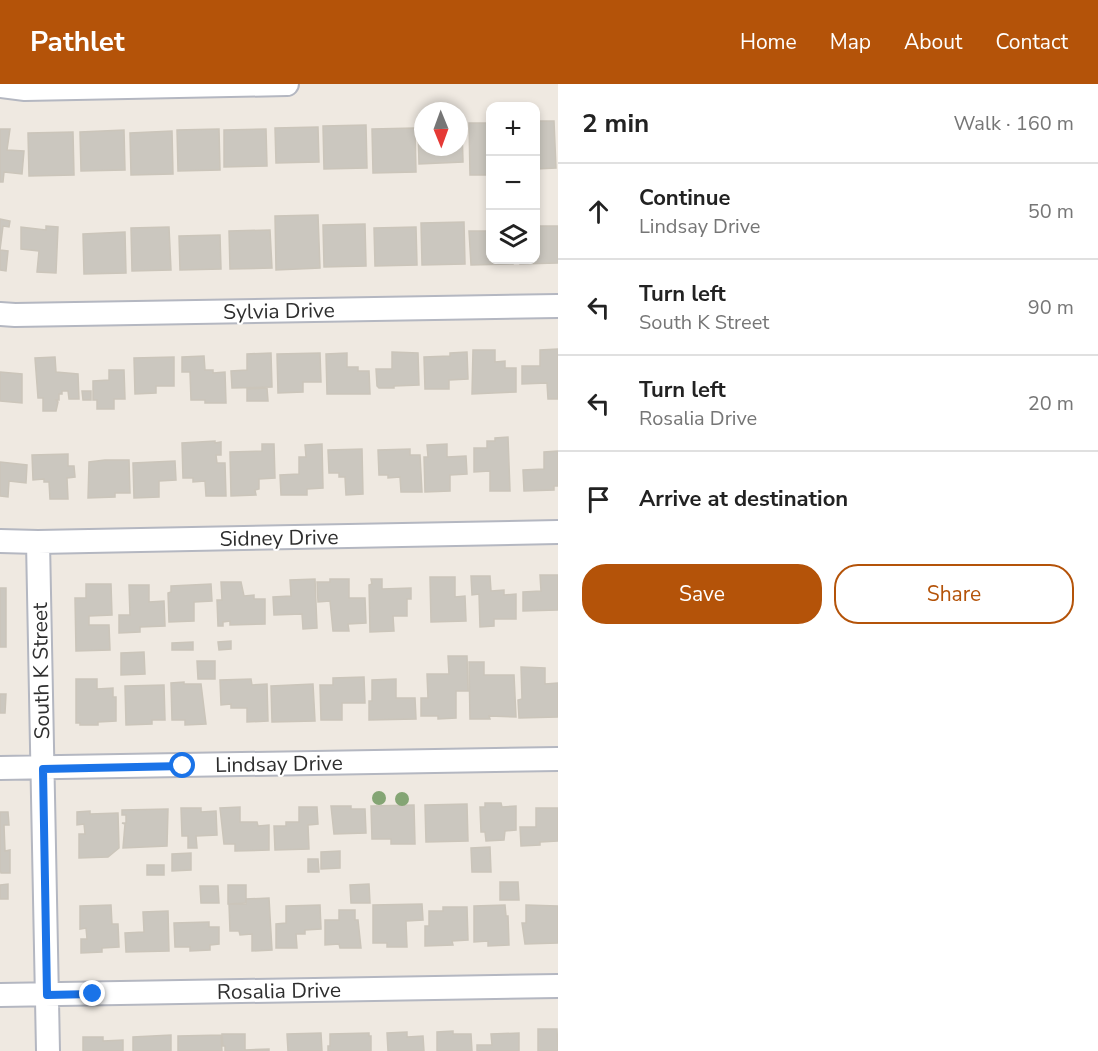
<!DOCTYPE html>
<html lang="en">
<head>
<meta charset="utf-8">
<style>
  body { margin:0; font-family:"Nunito Sans",sans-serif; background:#f2f2f2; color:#222 }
  .controls { position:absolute; right:18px; top:18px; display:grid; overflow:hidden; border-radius:12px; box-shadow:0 3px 9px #0003 }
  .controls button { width:54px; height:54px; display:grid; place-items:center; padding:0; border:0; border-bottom:2px solid #e0e0e0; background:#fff; color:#222; font:30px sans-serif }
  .compass { position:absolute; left:414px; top:18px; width:54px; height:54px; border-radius:50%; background:#fff; box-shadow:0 3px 9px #0003; rotate:179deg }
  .stop { position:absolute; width:18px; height:18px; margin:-14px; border:4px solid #1a73e8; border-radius:50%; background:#fff }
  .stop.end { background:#1a73e8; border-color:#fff; box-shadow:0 2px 6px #0008 }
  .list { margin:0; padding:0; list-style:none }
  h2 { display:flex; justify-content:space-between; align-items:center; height:78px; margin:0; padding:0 24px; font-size:26px }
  h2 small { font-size:20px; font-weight:400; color:#767676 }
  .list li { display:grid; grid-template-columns:39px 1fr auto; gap:18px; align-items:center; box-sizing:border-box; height:96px; padding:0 24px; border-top:2px solid #e0e0e0 }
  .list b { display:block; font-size:22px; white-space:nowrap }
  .list p { margin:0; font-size:20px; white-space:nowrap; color:#767676 }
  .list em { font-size:20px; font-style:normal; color:#767676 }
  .actions { display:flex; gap:12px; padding:18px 24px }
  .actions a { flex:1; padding:14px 0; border:2px solid #b45309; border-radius:24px; text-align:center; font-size:21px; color:#b45309 }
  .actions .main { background:#b45309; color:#fff }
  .icon { flex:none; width:33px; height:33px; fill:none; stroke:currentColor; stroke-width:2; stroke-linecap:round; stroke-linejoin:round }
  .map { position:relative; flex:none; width:558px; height:967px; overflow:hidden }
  header { display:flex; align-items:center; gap:36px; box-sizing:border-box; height:84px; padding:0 30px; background:#b45309; color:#fff }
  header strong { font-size:28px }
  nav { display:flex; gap:33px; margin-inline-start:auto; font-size:21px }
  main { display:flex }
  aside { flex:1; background:#fff }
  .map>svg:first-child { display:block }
  .building { fill:#cbc7bf; stroke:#cbc5ba; stroke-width:1.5 }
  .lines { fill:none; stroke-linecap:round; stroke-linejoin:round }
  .minor-casing { stroke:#b4b7c1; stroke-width:26 }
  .minor { stroke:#fff; stroke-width:22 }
  .tree { fill:#84a574 }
  .route { stroke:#1a73e8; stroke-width:8 }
  .labels { text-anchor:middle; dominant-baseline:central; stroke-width:4.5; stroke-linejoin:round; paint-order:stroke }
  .street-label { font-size:21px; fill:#2e2e2e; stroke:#fff }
</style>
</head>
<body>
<header>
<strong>Pathlet</strong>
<nav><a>Home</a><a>Map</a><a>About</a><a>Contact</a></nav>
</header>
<main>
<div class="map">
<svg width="558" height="967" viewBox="0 0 558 967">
  <rect width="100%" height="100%" fill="#efe9e1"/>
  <path class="building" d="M536 37H554L556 84 536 85Z
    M469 39H490V91H470Z
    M366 41 367 84 324 85 323 42Z
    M459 41H462L463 78 419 80 418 42H423V63H459Z
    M318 43 319 78 276 79 275 44Z
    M415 44 416 88 373 89 372 45Z
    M0 45H10L7 66 24 67 22 90 4 88 3 98H0Z
    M219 45 220 86 178 87 177 46Z
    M266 45 267 82 224 83V46Z
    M124 46 125 86 81 87 80 48Z
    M172 47 173 90 131 91 130 49Z
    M73 48 74 91 29 92 28 49Z
    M318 131 320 184 276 186 275 132Z
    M0 135 10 137 9 143 3 142 0 166 8 167 6 187 0 186Z
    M464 138 465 180 422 181 421 139Z
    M365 140 366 182 324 183 323 141Z
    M46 142 58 143 56 189 37 188 39 167 21 165V143L46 146Z
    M536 142H558V179L520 180V176H536Z
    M169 143 171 186 132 187 131 144Z
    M416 143 417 181 375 182 374 144Z
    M270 146 272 184 230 185 229 147Z
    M469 147H490V176H513V180L471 181Z
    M125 148 126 189 84 190 83 150Z
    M220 151 221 185 180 186 179 152Z
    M558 265V315H548L547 299 522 300V282H540V266Z
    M473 266H495V278L505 277V284H516V308L472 310Z
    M392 268 418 269 419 301 394 302V304H379L377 302 376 285H392Z
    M467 268 468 295 449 296V305H425L424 273 450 272V269Z
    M271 269 272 303 232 304 231 287 247 286V270Z
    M320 269 321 298H303V308L278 309 277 270Z
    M347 269V283H358V287H369L370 310H327L326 270Z
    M204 272 205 286H213V289L225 288 226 319H205V316H191L190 288H182V273Z
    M55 273 56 288 78 290 79 315H69L68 307H62V310H59V316H56L58 318 56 327H43V314H38L35 274Z
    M174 273V302H156V309L135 310 134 274Z
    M109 286H124L125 315H114V325H97V316H93V297L109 296Z
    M0 288 22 290V319L0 317Z
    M267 304 268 317H247V305Z
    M82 307H91V316H83Z
    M508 353 510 407H490V387L474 388V364H487V357H495V354Z
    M215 357V359L221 358V371H216L217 379H225L226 412H206L205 397 193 398V394H183L182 359Z
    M262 360H274L275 394 259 395V405L255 406 256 411 231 412 230 368 262 367Z
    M322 360 323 404 307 405V411H281L280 391 299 390V373H306L305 361Z
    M447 360V373L466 372 467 390 450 391V407L425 408 424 373H428L427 361Z
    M362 365 363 410 346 411 345 393H339V389H329L328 366Z
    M410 365V371H420L422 408H401L400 393 388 394V391H379L378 366Z
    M558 367V402H554V406L524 407 523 386 544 385V368Z
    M68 370V382H74L75 393 67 394 68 415H50L49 398H44V395L33 396 32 371Z
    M105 376H129L130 409H115V413L88 414 89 378Z
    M175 377 176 396 159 397V413L134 414 133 379Z
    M0 378 27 381 26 399 9 397 8 413 0 412Z
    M540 491H558V526L523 527V508L541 507Z
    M471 492H490L491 507 504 506V511L516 510V535H494V542L480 543 479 510 472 511Z
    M430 493H455V513L465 512 466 537 431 538Z
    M315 495 317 544 303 545 302 530 274 531 273 513 291 512 290 496Z
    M330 495H349V514H365L366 539 348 540 349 547H333L330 517 318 518 317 498H330Z
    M371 495H382V505L411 504V515H407V532H393L394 547 370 548 369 501 372 500Z
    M221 498H241L244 512 254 511V515H265V540L230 541V537L223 538V542H218L217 516H222Z
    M86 500H111L112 531 89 532V541H109L110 566 76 567 75 514H86Z
    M211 500 212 517 194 518V537L169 538 168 509 171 508V502Z
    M129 501H149V518L164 517 165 542 140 543V548L119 549V531H130Z
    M0 504H6V563H0Z
    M231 557V565L219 566 218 558Z
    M193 558V566H172V559Z
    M144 568 145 590 121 591V569Z
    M448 572H467L468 607H456V634L438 635V632H421V614H428L427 590H449Z
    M197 577H215V595H198Z
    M469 578H484V591H514L516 633 489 632 490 635H470Z
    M521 583 545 584V600L558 599V633L519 634 518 616 522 615Z
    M364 593 365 619H342V636H321L320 601H333V594Z
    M76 595H97V605L113 604V613H116V637L98 638V641H80V639H76Z
    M251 595 252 601 267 600 268 637 247 638V624H231V620L221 621 220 596Z
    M396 595V614H415L416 635 369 636V617H372V596Z
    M184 598V600H201L206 640 185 641V636H172L171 599Z
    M313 600 315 637 272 638 271 602Z
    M164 601 165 636H152V640L126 641 125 602Z
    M0 610H6L5 629H0Z
    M485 719H501L502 723 516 722V746L505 747 504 756 486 757 485 748H481L480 723H485Z
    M467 720 468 757 426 758 425 721Z
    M414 721 415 760H391V755H372L371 722Z
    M331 722H351V725H365L366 749 334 750Z
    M240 723V738H257L258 742 269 741V766L235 767V760H224L220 724Z
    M299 723H317L318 740 308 741 309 765 275 766 274 742H286V738H299Z
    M181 724H201V728L216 727 217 751 196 752 197 764H188V752H182Z
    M536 724H558V757L540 758V761L521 762 520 743H536Z
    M168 725 167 762 123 764 125 740 122 739H126V731H122V726Z
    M90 727V730L118 729 119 764 108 773 79 774V750H85L84 740 77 741V728Z
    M0 728H8L9 741H4L5 767 10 766V789H1L0 786Z
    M490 763 491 788H472L471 764Z
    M340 767V784L321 785V768Z
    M191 769V786L172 787V770Z
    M308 775H318L319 788H308Z
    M147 781H164V791H147Z
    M500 798H518L519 816H500Z
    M8 800V815H0V801Z
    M369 800 370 819H351L350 801Z
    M228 801H246V819L228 820Z
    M200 802H218L219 819H201Z
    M269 814 272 866 252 867V850L240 851 239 847H230L229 820H246V815Z
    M422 820 423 836 406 837 407 863H387V859H373V821Z
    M111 821 112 840H118L119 863 102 864V868L81 869V855H87L86 844 80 845V822Z
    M320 821 321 845 305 846V850H296L297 864H276V840L286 839V822Z
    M505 821 506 832H508L509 861 488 862V857L474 858V822Z
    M526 821 558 822V859L525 860 522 839H526Z
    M443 823H467L468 856 452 857 453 861 425 862V842H429V827H443Z
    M339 826H355V836H358L361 864H340L339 860 325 861V836H339Z
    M168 827 169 867 126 868 125 849 144 848 143 828Z
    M209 838V843H219V860L210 861V866L190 867V863H175L174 839Z
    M538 945H557L558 967H538Z
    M453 947V950H471L472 967H437V948Z
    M407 948V953L423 952 424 967H388L387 949Z
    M321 949 322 967H288L287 950Z
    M369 949V952H371V967H328V962H330V950Z
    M519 949V967H477V961H492L491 950Z
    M222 950H245V966L269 965V967H225V962H223Z
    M171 951V967H133V953Z
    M221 951 222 967H178V952Z
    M83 953H103V957L123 956V967H83Z"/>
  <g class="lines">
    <g class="minor-casing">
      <path id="minor" d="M0 2 25 5 287 0
        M0 230 15 231 558 222
        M0 457 38 458 558 448
        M38 458 48 967
        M0 684 558 675
        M0 911 558 902"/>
    </g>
    <use href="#minor" class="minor"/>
  </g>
  <g class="tree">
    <circle cx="379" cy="714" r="7"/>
    <circle cx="402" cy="715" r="7"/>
  </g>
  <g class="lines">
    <path class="route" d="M93 910 47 911 43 685 183 682"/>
  </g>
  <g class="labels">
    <g class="street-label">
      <text transform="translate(279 227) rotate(-1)">Sylvia Drive</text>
      <text transform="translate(279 454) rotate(-1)">Sidney Drive</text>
      <text transform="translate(41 587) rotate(-91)">South K Street</text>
      <text transform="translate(279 680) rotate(-1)">Lindsay Drive</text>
      <text transform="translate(279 907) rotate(-1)">Rosalia Drive</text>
    </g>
  </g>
</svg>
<div class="controls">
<button>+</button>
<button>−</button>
<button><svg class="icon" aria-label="layers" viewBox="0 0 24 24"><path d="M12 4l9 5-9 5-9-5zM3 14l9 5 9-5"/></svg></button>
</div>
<svg class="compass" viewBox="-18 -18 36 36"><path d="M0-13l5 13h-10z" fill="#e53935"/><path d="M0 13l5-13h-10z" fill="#767676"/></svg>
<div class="stop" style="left:183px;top:682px"></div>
<div class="stop end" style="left:93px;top:910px"></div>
</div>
<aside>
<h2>2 min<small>Walk · 160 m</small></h2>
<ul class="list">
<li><svg class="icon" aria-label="ahead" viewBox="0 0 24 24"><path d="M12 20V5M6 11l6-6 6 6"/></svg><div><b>Continue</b><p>Lindsay Drive</p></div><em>50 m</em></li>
<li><svg class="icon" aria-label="left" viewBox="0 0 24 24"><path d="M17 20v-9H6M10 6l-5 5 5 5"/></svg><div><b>Turn left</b><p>South K Street</p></div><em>90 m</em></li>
<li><svg class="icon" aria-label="left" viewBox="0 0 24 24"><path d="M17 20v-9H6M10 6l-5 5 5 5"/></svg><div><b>Turn left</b><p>Rosalia Drive</p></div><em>20 m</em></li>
<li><svg class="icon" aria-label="arrive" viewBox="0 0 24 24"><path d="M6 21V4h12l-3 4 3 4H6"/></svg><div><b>Arrive at destination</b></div></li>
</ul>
<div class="actions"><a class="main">Save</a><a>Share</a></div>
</aside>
</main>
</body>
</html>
